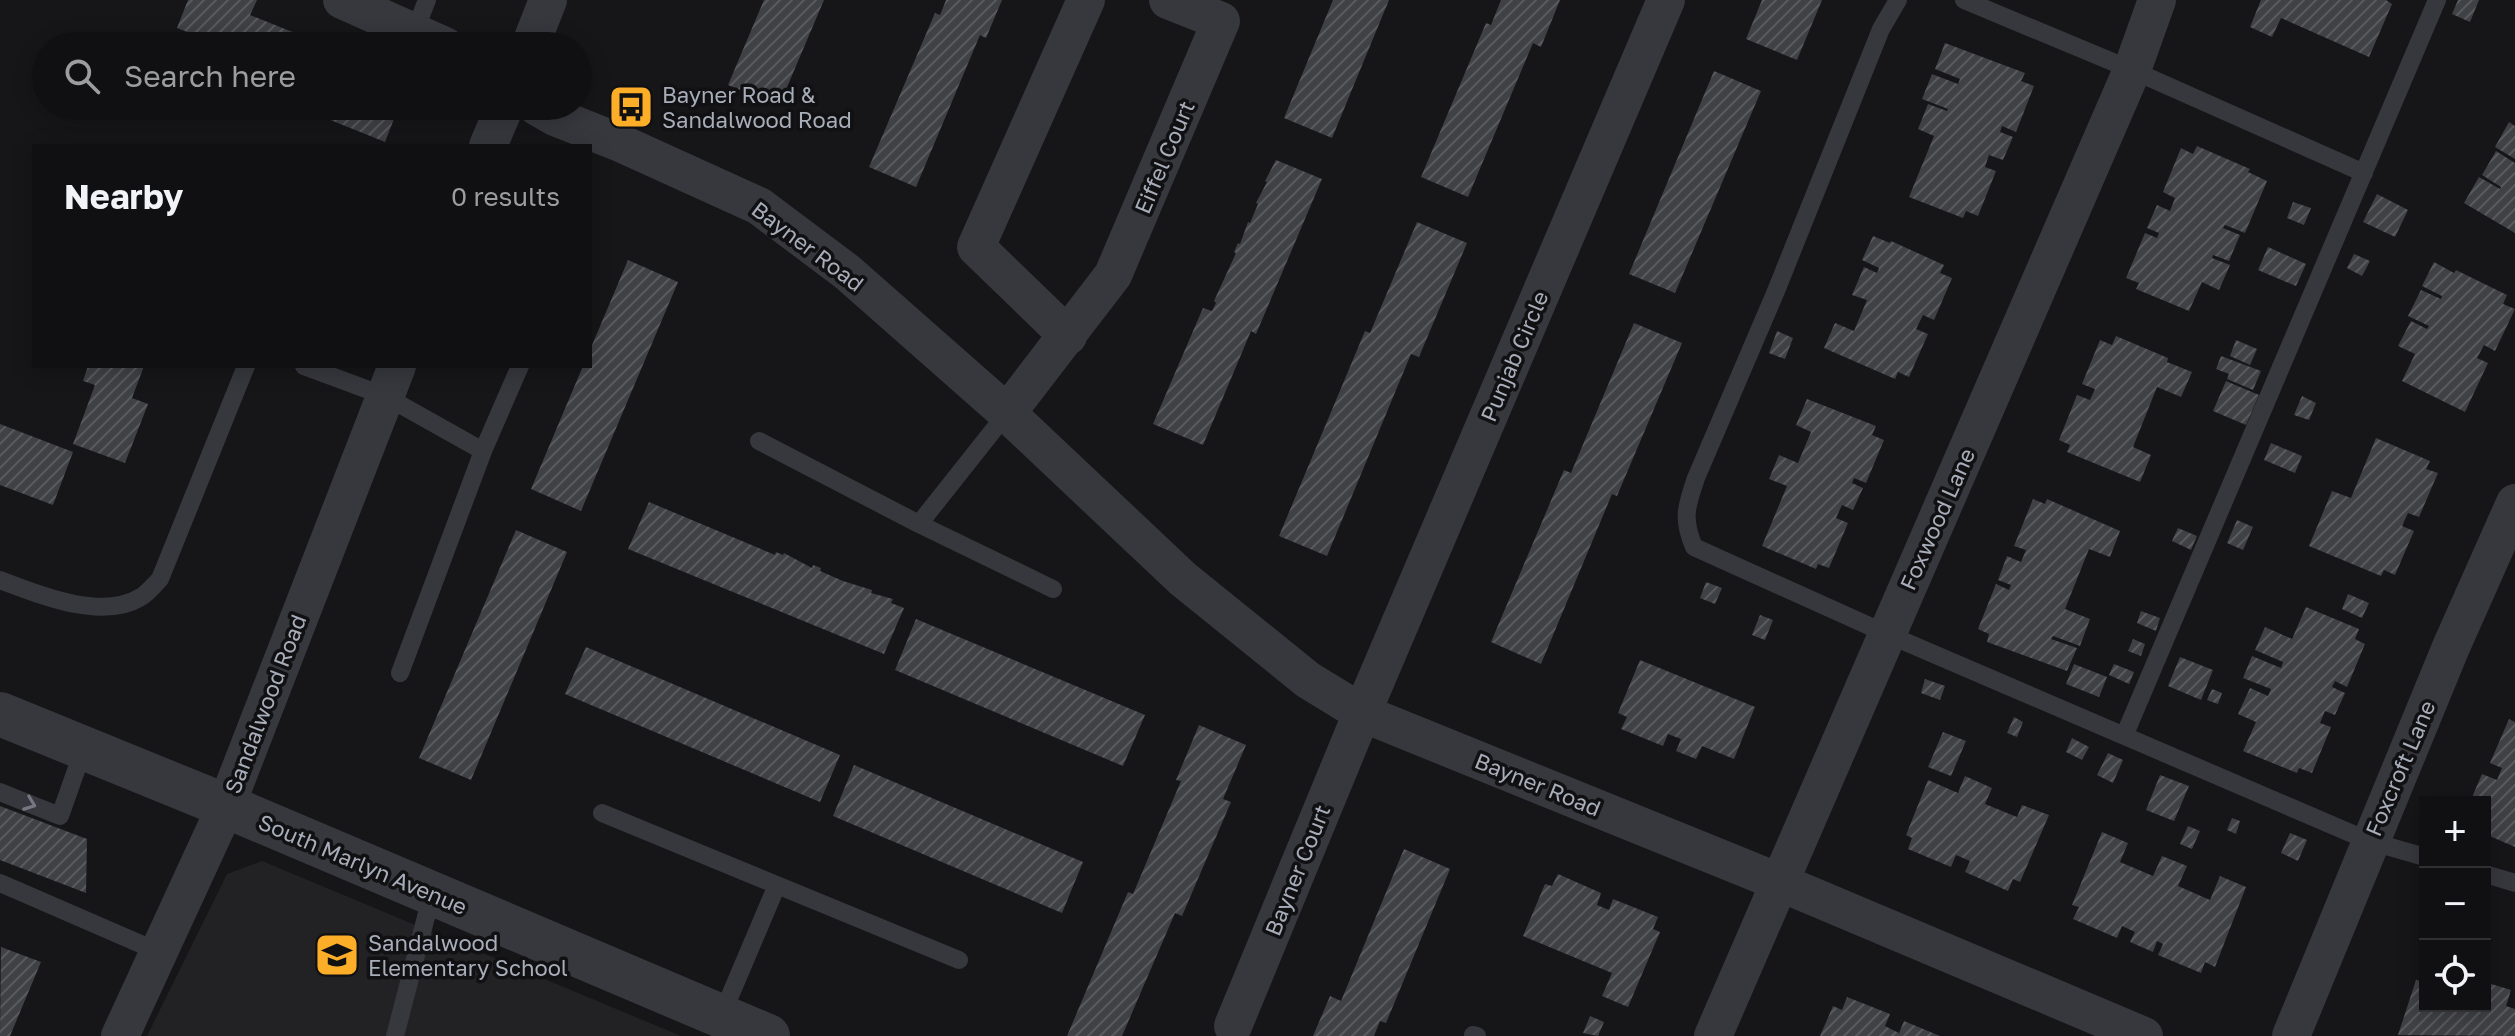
<!DOCTYPE html>
<html lang="en">
<head>
<meta charset="utf-8">
<style>
  body { margin:0; font-family:"Golos Text",sans-serif; background:#1e1e20; color:#f1f3f6 }
  .controls { position:absolute; right:24px; bottom:24px; display:grid; overflow:hidden; border-radius:0px; box-shadow:0 4px 20px #0003 }
  .controls button { width:72px; height:72px; display:grid; place-items:center; padding:0; border:0; border-bottom:2px solid #303032; background:#101012; color:#f1f3f6; font:40px sans-serif }
  .list { margin:0; padding:0; list-style:none }
  h2 { display:flex; justify-content:space-between; align-items:center; height:104px; margin:0; padding:0 32px; font-size:34px }
  h2 small { font-size:26px; font-weight:400; color:#9c9d9f }
  .icon { flex:none; width:44px; height:44px; fill:none; stroke:currentColor; stroke-width:2; stroke-linecap:round; stroke-linejoin:round }
  .map { position:relative; flex:none; width:2515px; height:1036px; overflow:hidden }
  .search { position:absolute; background:#101012; box-shadow:0 4px 20px #0003; left:32px; top:32px; width:560px; height:88px; display:flex; align-items:center; gap:20px; box-sizing:border-box; padding:0 28px; border-radius:44px; color:#9c9d9f; font-size:30px }
  .panel { position:absolute; background:#101012; box-shadow:0 4px 20px #0003; left:32px; top:144px; width:560px; height:224px; border-radius:0px }
  .map>svg:first-child { display:block }
  .built { fill:#222225 }
  .building { fill:url(#building-hatch) }
  .lines { fill:none; stroke-linecap:round; stroke-linejoin:round }
  .service { stroke:#37383e; stroke-width:18 }
  .minor { stroke:#37383e; stroke-width:38 }
  .tertiary { stroke:#37383e; stroke-width:44 }
  .oneway { stroke:#757882 }
  .labels { text-anchor:middle; dominant-baseline:central; stroke-width:7; stroke-linejoin:round; paint-order:stroke }
  .poi-label { font-size:22px; fill:#a7adb9; stroke:#111113; text-anchor:start }
  .street-label { font-size:22px; fill:#a7adb9; stroke:#111113 }
</style>
</head>
<body>
<div class="map">
<svg width="2515" height="1036" viewBox="0 0 2515 1036">
  <defs>
    <pattern id="building-hatch" width="6" height="6" patternUnits="userSpaceOnUse" patternTransform="scale(2)"><rect width="6" height="6" fill="#404145"/><path d="M-1 1l2-2M0 6l6-6M5 7l2-2" fill="none" stroke="#595a5e"/></pattern>
  </defs>
  <rect width="100%" height="100%" fill="#161618"/>
  <path class="built" d="M262 861 681 1036H147L227 874Z"/>
  <path class="building" d="M188 0H257L250 15 327 46H223L177 28Z
    M764 0H824L779 106 728 85Z
    M946 0H1002L986 38 980 35 916 187 869 167 935 13 940 15Z
    M1333 0H1389L1332 138 1284 118Z
    M1501 0H1560L1541 47 1533 43 1468 197 1421 177 1486 23 1491 25Z
    M1762 0H1822L1797 60 1746 39Z
    M2261 0H2386L2392 4 2369 57 2281 18 2272 37 2250 27Z
    M2458 0H2479L2470 22 2452 14Z
    M1945 43 2025 73 2021 81 2034 86 2016 132 2002 126 2000 132 2013 137 2003 160 1989 155 1985 167 1996 171 1978 216 1966 211 1963 218 1909 197 1934 136 1918 129 1928 104 1947 111 1948 109 1922 99 1932 74 1958 84 1960 79 1935 69Z
    M1714 71 1761 91 1675 293 1629 274Z
    M328 106H399L385 142 323 117Z
    M2509 122 2515 126V159L2495 147Z
    M2197 146 2250 169 2248 172 2267 181 2245 233 2225 225 2223 228 2240 235 2229 261 2213 255 2212 258 2230 265 2219 290 2202 282 2189 311 2136 289 2139 283 2126 278 2145 233 2157 238 2159 233 2147 228 2157 205 2170 211 2175 198 2163 192 2181 148 2193 154Z
    M2496 151 2515 163V233L2464 203 2479 177 2500 189 2501 187 2482 175Z
    M1276 160 1322 179 1256 334 1251 331 1203 445 1153 424 1203 308 1212 311 1216 303 1214 301 1236 253 1234 252 1238 243 1240 244 1248 222 1250 223 1258 204 1256 203 1267 182 1265 181Z
    M2377 194 2408 210 2395 237 2363 222Z
    M2293 202 2311 208 2304 225 2287 218Z
    M1417 222 1467 243 1419 357 1411 354 1327 556 1279 536 1365 331 1370 333Z
    M1873 236 1890 243 1891 241 1944 265 1940 273 1952 278 1934 320 1923 315 1916 329 1928 334 1909 377 1898 372 1895 379 1824 348 1835 323 1854 331 1867 300 1852 295 1864 267 1877 273 1879 268 1862 260Z
    M2268 247 2306 264 2296 286 2258 270Z
    M2354 254 2370 261 2362 276 2347 268Z
    M628 260 678 282 581 511 531 489 583 366H590V350Z
    M2434 262 2454 273 2456 270 2507 295 2503 304 2515 309 2495 351 2484 345 2477 358 2488 363 2465 412 2402 381 2415 354 2398 346 2411 321 2427 329 2429 326 2408 316 2421 290 2441 299 2442 296 2422 286Z
    M1634 323 1682 343 1617 496 1612 494 1541 664 1491 642 1564 470 1571 473Z
    M1777 331 1793 338 1785 359 1769 353Z
    M2116 336 2168 358 2167 362 2192 372 2181 397 2157 387 2133 447 2151 455 2140 482 2067 452 2070 445 2059 440 2077 395 2090 400 2095 389 2082 384 2100 340 2112 345Z
    M2236 340 2257 349 2250 365 2230 356Z
    M2221 356 2261 371 2253 390 2227 379 2229 374 2216 369Z
    M88 366H144L132 398 148 404 125 463 73 444 95 385 83 381Z
    M2226 381 2259 395 2246 425 2213 411Z
    M2302 396 2316 403 2309 420 2294 415Z
    M1807 399 1876 426 1872 435 1884 440 1866 483 1854 478 1852 483 1863 488 1853 510 1842 505 1836 518 1848 523 1829 568 1818 564 1816 569 1762 546 1787 486 1769 479 1779 455 1798 463 1811 432 1796 425Z
    M0 424 73 452 53 505 0 485Z
    M2376 438 2430 461 2426 469 2438 473 2419 517 2408 513 2402 526 2414 531 2395 575 2384 570 2381 576 2309 546 2332 491 2351 498Z
    M2271 443 2302 456 2295 473 2264 460Z
    M2033 499 2045 504 2047 499 2120 531 2110 557 2089 549 2065 609 2090 619 2080 646 2053 636 2051 639 2077 648 2067 671 1987 642 1989 634 1978 629 1996 584 2009 590 2011 585 1998 580 2007 556 2021 562 2026 550 2014 546Z
    M649 502 775 555 776 552 783 555 784 553 812 568 813 565 821 568 820 571 843 581 872 590 871 593 893 599 891 603 904 608 884 654 628 549Z
    M2237 520 2253 527 2243 550 2227 543Z
    M2178 528 2197 536 2191 550 2172 541Z
    M516 530 567 552 471 780 419 758Z
    M1706 582 1722 588 1715 604 1700 598Z
    M2348 594 2369 603 2362 618 2342 609Z
    M2306 607 2359 629 2355 639 2365 644 2347 687 2335 681 2332 687 2345 693 2335 715 2325 711 2320 723 2331 727 2312 773 2299 768 2297 773 2243 751 2256 722 2238 714 2250 688 2268 696 2271 689 2243 678 2252 656 2281 668 2283 662 2255 650 2265 627 2292 639Z
    M2141 611 2160 618 2156 631 2137 623Z
    M1760 615 1773 620 1765 640 1752 635Z
    M916 619 1145 715 1123 766 895 670Z
    M2133 639 2145 644 2141 656 2128 651Z
    M586 647 840 755 820 802 565 694Z
    M2180 657 2213 670 2201 700 2168 686Z
    M1640 660 1755 707 1734 759 1702 746 1696 759 1676 751 1681 739 1668 734 1663 746 1621 729 1627 717 1618 713Z
    M2074 664 2107 677 2099 697 2066 684Z
    M2114 664 2134 672 2129 684 2109 675Z
    M1925 679 1945 686 1940 700 1921 693Z
    M2212 689 2222 693 2218 704 2207 700Z
    M2014 717 2023 722 2017 737 2007 733Z
    M2509 719 2515 722V847L2485 834V802H2470L2482 774 2497 780 2502 768 2490 763Z
    M1199 725 1246 745 1223 799 1231 802 1182 916 1175 913 1122 1036H1067L1128 892 1133 894 1181 781 1176 780Z
    M1943 732 1966 741 1951 776 1928 767Z
    M2072 738 2089 747 2082 760 2066 752Z
    M2108 753 2123 760 2113 783 2097 775Z
    M854 765 1083 862 1062 913 833 816Z
    M2160 775 2189 786 2174 821 2146 810Z
    M1965 776 1992 788 1985 804 2017 817 2022 805 2049 815 2020 882 2013 879 2008 891 1965 872 1970 861 1956 855 1951 867 1908 849 1912 838 1906 835 1928 780 1958 793Z
    M0 806 87 839 86 893 0 860Z
    M2232 818 2240 821 2236 834 2227 830Z
    M2188 826 2200 831 2192 849 2180 844Z
    M2102 832 2128 843 2120 862 2153 876 2162 856 2187 866 2178 886 2210 900 2220 876 2246 887 2215 967 2205 962 2201 973 2158 955 2163 944 2157 941 2153 952 2130 942 2135 932 2122 926 2117 938 2073 919 2079 907 2072 905Z
    M2290 833 2307 840 2298 861 2281 853Z
    M1404 849 1450 869 1386 1023 1380 1021 1374 1036H1313L1330 996 1341 1001Z
    M1558 874 1601 893 1597 905 1609 910 1613 899 1658 917 1653 929 1660 932 1628 1007 1602 996 1612 973 1523 936 1545 884 1552 886Z
    M1 947 41 962 10 1036H0Z
    M2416 980 2425 982V1006H2485V982L2511 990 2506 1006 2515 1009V1036L2398 1035Z
    M1847 997 1890 1014 1885 1026 1899 1033 1904 1021 1940 1036H1820L1833 1006 1842 1010Z
    M1590 1016 1604 1022 1598 1036 1583 1033Z"/>
  <g class="lines">
    <path class="service" d="M1898 0 1881 29 1776 291 1696 478C1686 507 1682 519 1694 547L1887 634 2369 841 2425 857
      M1964 0 2132 70 2364 173
      M414 33 427 0
      M304 366 385 396 483 451
      M759 441 919 524 1053 589
      M919 524 1007 413
      M0 580C39 595 102 621 141 597 148 593 154 585 160 579L246 366
      M400 673 483 451 520 366
      M2125 734 2437 0
      M0 792 60 816 84 748
      M602 813 959 960
      M2485 874 2515 883
      M0 883 159 952
      M721 1017 777 885
      M1473 1035 1477 1036
      M395 1036 432 894"/>
    <path class="minor" d="M342 0 445 46
      M530 46 548 0
      M536 106 555 117 618 142 759 206 847 272 1007 413 1183 579 1308 680 1362 713 1779 882 2144 1036
      M488 146 505 106
      M1068 336 976 247 1086 0
      M1007 413 1113 275 1221 21 1168 0
      M1233 1026 1362 713 1666 0
      M120 1036 226 806 397 366
      M1713 1036 2132 70 2157 0
      M2291 1036 2451 647 2515 503"/>
    <path class="tertiary" d="M0 714 226 806 768 1036"/>
  </g>
  <defs><path id="oneway-chevron" d="M-2-3.5L2.5 0L-2 3.5" fill="none" stroke-width="1.6" stroke-linecap="round" stroke-linejoin="round" transform="scale(2)"/></defs>
  <use class="oneway" href="#oneway-chevron" transform="translate(30 804) rotate(21)"/>
  <defs>
    <g id="bus-square" transform="scale(2.3)"><rect x="-9" y="-9" width="18" height="18" rx="4" fill="#fdae29" stroke="#111113"/><path d="M-5-6H5V4H4V6H2V4H-2V6H-4V4H-5ZM-3.5-4V0h7V-4ZM-3.5 1.2v1.5H-2V1.2ZM2 1.2v1.5H3.5V1.2Z" fill="#111"/></g>
    <g id="school-square" transform="scale(2.3)"><rect x="-9" y="-9" width="18" height="18" rx="4" fill="#fdae29" stroke="#111113"/><path d="M0-5L7-2L0 1L-7-2ZM-4 1L0 2.5L4 1V4Q0 6-4 4Z" fill="#111"/></g>
  </defs>
  <g fill-rule="evenodd">
    <use href="#bus-square" x="631" y="107"/>
    <use href="#school-square" x="337" y="955"/>
  </g>
  <g class="labels">
    <g class="poi-label">
      <text x="662" y="94">Bayner Road &amp;<tspan x="662" dy="25">Sandalwood Road</tspan></text>
      <text x="368" y="942">Sandalwood<tspan x="368" dy="25">Elementary School</tspan></text>
    </g>
    <g class="street-label">
      <text transform="translate(1164 157) rotate(-67)">Eiffel Court</text>
      <text transform="translate(808 246) rotate(37)">Bayner Road</text>
      <text transform="translate(1514 356) rotate(-67)">Punjab Circle</text>
      <text transform="translate(1937 519) rotate(-66)">Foxwood Lane</text>
      <text transform="translate(265 704) rotate(-69)">Sandalwood Road</text>
      <text transform="translate(2400 768) rotate(-67)">Foxcroft Lane</text>
      <text transform="translate(1538 784) rotate(22)">Bayner Road</text>
      <text transform="translate(363 864) rotate(23)">South Marlyn Avenue</text>
      <text transform="translate(1297 870) rotate(-68)">Bayner Court</text>
    </g>
  </g>
</svg>
<div class="controls">
<button>+</button>
<button>−</button>
<button><svg class="icon" aria-label="locate" viewBox="0 0 24 24"><circle cx="12" cy="12" r="6"/><path d="M12 2v4M12 18v4M2 12h4M18 12h4"/></svg></button>
</div>
<div class="search"><svg class="icon" aria-label="search" viewBox="0 0 24 24"><circle cx="10" cy="10" r="6"/><path d="M15 15l6 6"/></svg>Search here</div>
<section class="panel">
<h2>Nearby<small>0 results</small></h2>
<ul class="list">
</ul>
</section>
</div>
</body>
</html>
